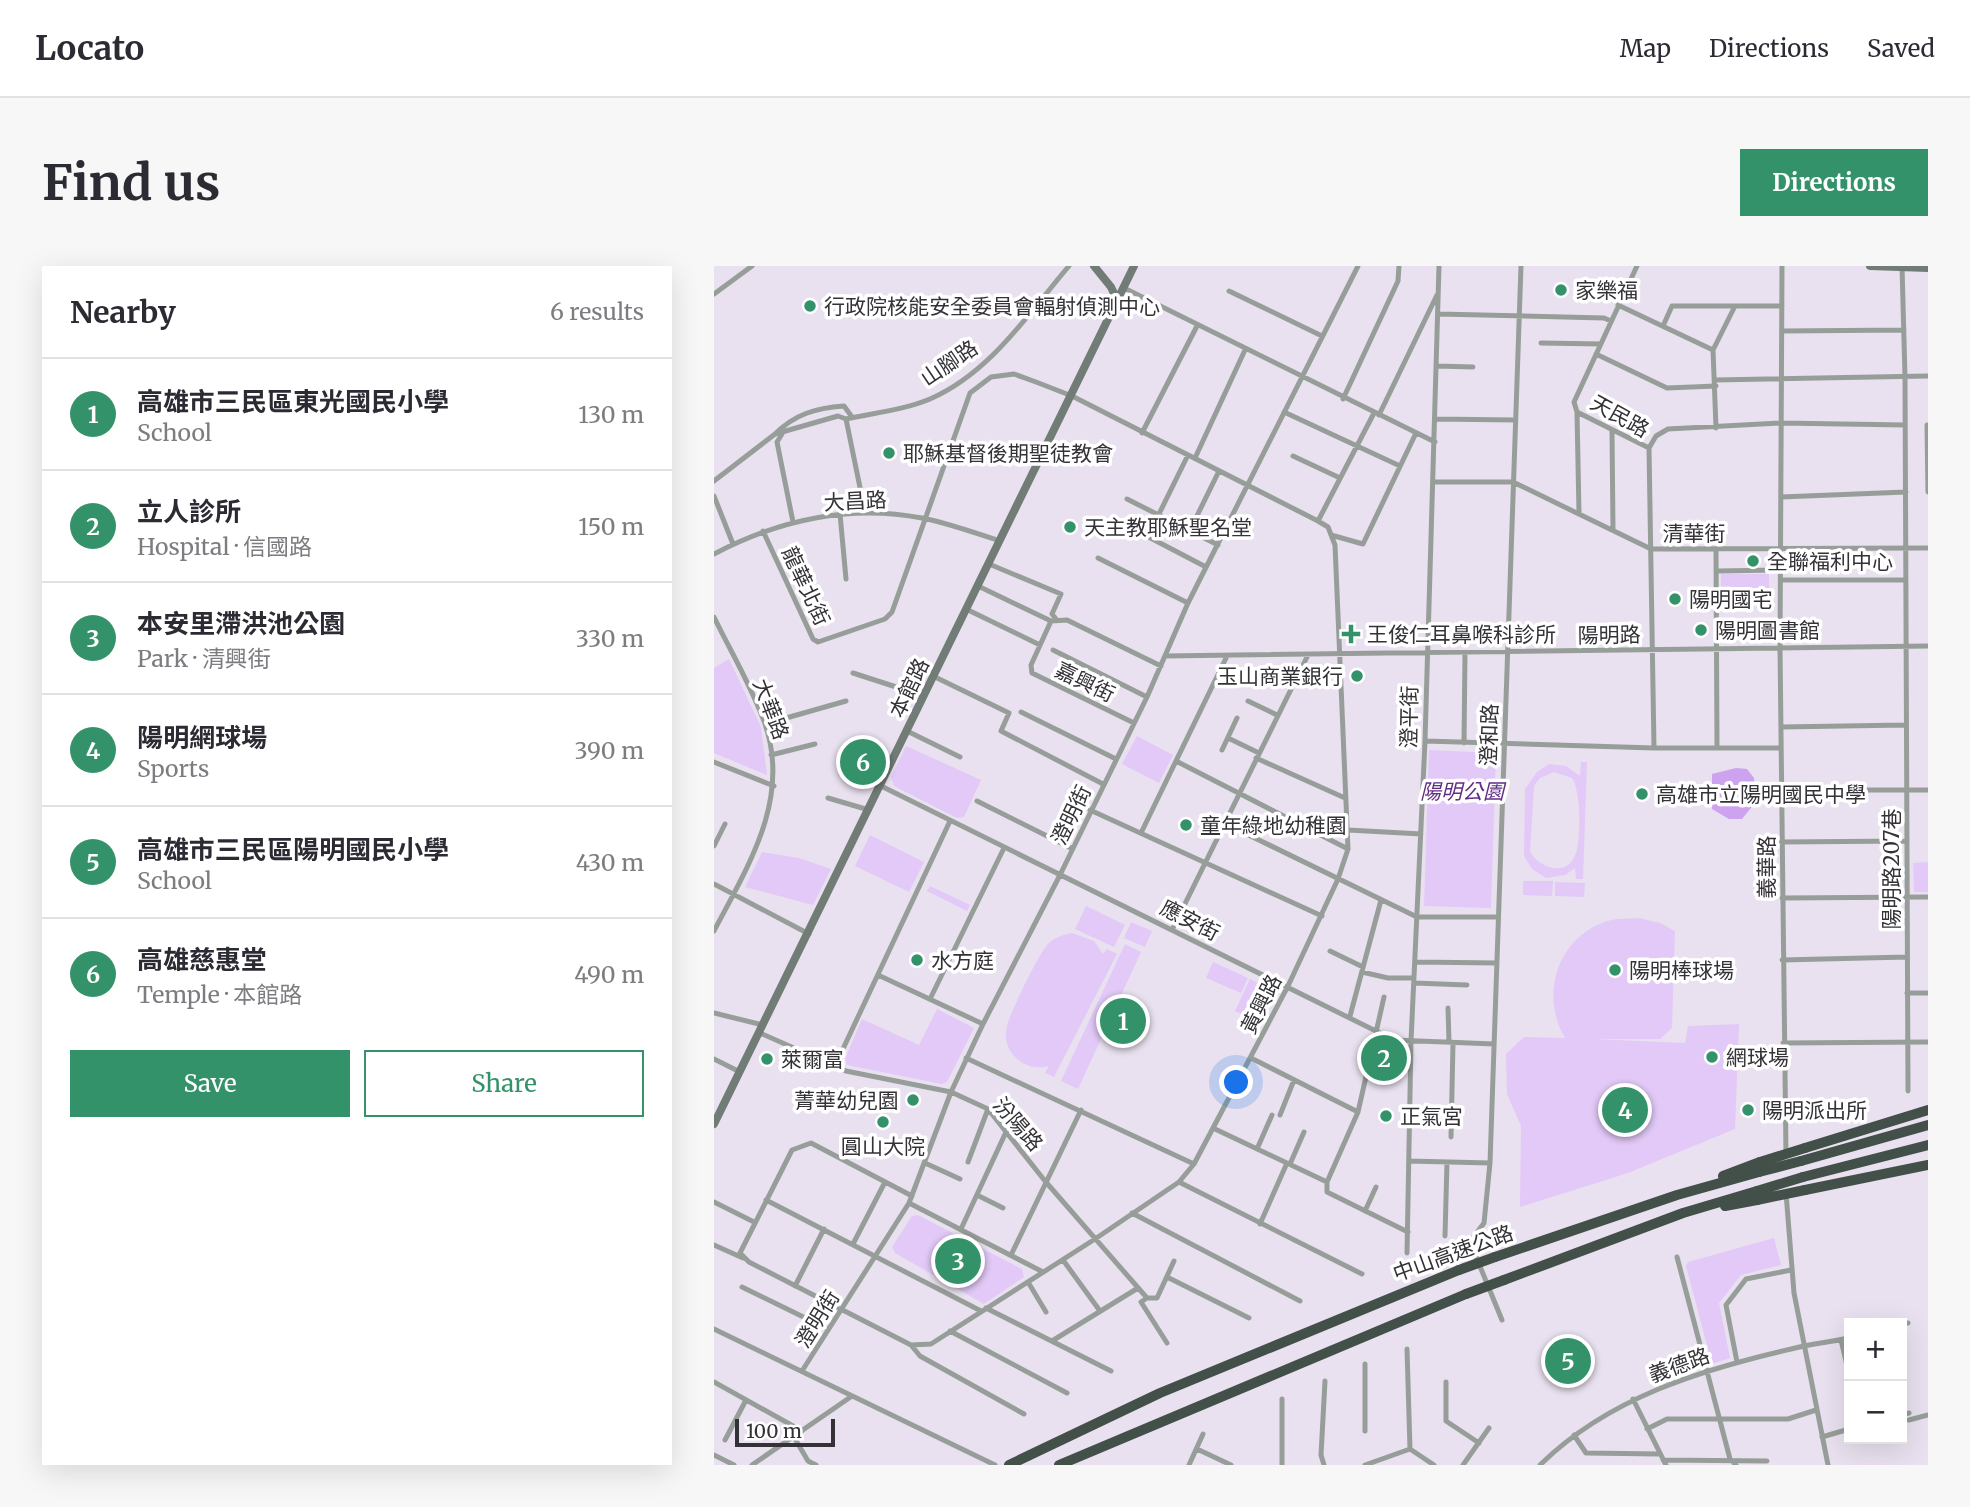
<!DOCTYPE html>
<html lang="en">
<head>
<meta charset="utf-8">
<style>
  body { margin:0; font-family:Merriweather,"Noto Sans TC",serif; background:#f7f7f7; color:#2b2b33 }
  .controls { position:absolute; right:21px; bottom:21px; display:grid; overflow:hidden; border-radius:0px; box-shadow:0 7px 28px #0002 }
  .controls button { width:63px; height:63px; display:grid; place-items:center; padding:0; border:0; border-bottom:2px solid #e1e1e2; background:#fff; color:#2b2b33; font:35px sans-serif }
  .scale { position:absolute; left:21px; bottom:18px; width:100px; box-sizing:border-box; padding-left:7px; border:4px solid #343137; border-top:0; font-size:19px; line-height:24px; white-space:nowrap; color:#343137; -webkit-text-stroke:5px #fff; paint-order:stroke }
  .you { position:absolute; left:523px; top:817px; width:24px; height:24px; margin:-18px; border:5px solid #fff; border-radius:50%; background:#1a73e8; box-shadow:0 0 0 10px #1a73e833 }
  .badge { display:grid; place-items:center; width:46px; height:46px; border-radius:50%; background:#34926a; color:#fff; font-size:23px; font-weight:700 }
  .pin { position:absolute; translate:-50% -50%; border:4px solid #fff; box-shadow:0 2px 7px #0006 }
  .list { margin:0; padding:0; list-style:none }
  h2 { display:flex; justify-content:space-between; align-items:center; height:91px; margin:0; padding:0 28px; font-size:30px }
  h2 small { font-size:23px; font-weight:400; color:#7c7c81 }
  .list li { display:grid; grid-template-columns:46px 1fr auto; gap:21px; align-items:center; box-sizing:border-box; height:112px; padding:0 28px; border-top:2px solid #e1e1e2 }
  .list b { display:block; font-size:26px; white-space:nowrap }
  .list p { margin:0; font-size:23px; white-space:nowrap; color:#7c7c81 }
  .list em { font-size:23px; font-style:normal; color:#7c7c81 }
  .actions { display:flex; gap:14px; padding:21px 28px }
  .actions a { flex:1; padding:16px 0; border:2px solid #34926a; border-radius:0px; text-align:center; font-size:24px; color:#34926a }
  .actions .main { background:#34926a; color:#fff }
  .map { position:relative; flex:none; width:1214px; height:1199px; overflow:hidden; border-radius:0px }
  header { display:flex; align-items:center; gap:42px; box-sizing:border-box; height:98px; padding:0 35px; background:#fff; border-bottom:2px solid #e1e1e2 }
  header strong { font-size:33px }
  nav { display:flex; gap:38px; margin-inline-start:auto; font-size:24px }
  .intro { display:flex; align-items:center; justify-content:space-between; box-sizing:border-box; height:168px; padding:0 42px }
  h1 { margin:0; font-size:49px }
  .button { padding:18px 32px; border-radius:0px; background:#34926a; color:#fff; font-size:24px; font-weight:700 }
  main { display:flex; gap:42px; padding:0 42px }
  aside { flex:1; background:#fff; border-radius:0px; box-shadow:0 7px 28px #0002 }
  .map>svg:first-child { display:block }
  .green { fill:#e2c9f7; fill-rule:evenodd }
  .forest { fill:#cda2ee }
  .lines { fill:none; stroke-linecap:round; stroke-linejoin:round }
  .street { stroke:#979e9a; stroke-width:5 }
  .secondary { stroke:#727c77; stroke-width:8 }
  .highway { stroke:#425049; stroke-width:10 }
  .highway-bridge { stroke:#425049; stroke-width:10 }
  .poi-dot { fill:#34926a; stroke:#fff; stroke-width:2.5 }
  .labels { text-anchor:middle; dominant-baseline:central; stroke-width:7; stroke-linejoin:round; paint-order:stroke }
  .poi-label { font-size:21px; fill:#343137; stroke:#fff; text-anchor:start }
  .street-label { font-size:21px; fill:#343137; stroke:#fff }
  .park-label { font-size:21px; font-style:italic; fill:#632d85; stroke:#fff }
</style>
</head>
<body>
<header>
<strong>Locato</strong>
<nav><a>Map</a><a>Directions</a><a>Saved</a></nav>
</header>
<div class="intro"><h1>Find us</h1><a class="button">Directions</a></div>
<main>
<aside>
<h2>Nearby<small>6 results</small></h2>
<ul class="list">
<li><span class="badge">1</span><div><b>高雄市三民區東光國民小學</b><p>School</p></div><em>130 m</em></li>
<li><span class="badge">2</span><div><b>立人診所</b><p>Hospital · 信國路</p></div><em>150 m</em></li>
<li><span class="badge">3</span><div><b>本安里滯洪池公園</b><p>Park · 清興街</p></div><em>330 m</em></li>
<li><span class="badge">4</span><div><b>陽明網球場</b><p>Sports</p></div><em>390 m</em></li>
<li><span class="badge">5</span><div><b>高雄市三民區陽明國民小學</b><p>School</p></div><em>430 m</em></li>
<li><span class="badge">6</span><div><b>高雄慈惠堂</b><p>Temple · 本館路</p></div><em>490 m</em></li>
</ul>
<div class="actions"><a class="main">Save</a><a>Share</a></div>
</aside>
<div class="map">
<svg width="1214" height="1199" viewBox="0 0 1214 1199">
  <rect width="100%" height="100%" fill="#e9e1ef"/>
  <path class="green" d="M1007 308H1055V339L1007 338Z
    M15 393 47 461 53 509 0 487V402Z
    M423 470 459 489 445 517 408 498Z
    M192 480 267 514 250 551 243 552 180 520 177 511Z
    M715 484 782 487 777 642 710 640Z
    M867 496H873L869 613H862L861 602 851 609 832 612 818 603 810 590 811 523 823 506 835 498 852 500 866 510ZM840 506 858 512C867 525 867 572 862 587 854 612 825 603 816 585L820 520 826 512Z
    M156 569 210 596 195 626 141 600Z
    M48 586 85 592 117 603 99 639 31 621Z
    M1214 596V626H1200L1199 597Z
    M809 615H839L838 630 809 629Z
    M841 616 871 617 870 631 841 630Z
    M216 620 256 639 253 645 213 625Z
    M372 640 411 659 400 681 361 663Z
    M925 652 946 657 961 665 958 762 946 773H880L971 777 974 760 1025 758 1021 863 914 907 806 941 807 860 793 828 792 788 810 771 851 772C825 728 844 668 897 654 906 652 916 653 925 652Z
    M417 656 438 665 431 681 410 672Z
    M358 667 380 675 389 688 393 683 403 688 340 811 331 807 335 800C311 807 286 786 293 760 296 747 325 687 334 678 341 671 349 669 358 667Z
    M411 678 427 686 364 823 347 815Z
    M499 696 534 712 527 727 492 712Z
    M536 713 551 720 536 752 521 745Z
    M223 743 260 762 233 816 228 818 133 799 131 793 148 753 205 779Z
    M204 949 308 1003 310 1011 270 1038 181 987 178 981 198 950Z
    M1060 972 1067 999 1027 1009 1005 1037 1016 1092 998 1098 972 1000 974 996Z"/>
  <path class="forest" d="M1022 502 1033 503 1040 512 1041 537 1028 553H1015L998 543V508Z"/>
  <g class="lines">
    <path class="street" d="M923 0 860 136 863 146 935 182 940 482
      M1068 0 1066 382 1072 889
      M1188 0 1191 111 1194 825
      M410 22 721 176
      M515 25 608 70
      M0 28 38 0
      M904 39 999 84
      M724 48 890 52 897 55
      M949 60 958 40H1068
      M1068 65 1190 64
      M827 77 887 78
      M882 88 953 122 1002 120
      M723 100 759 101
      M1001 114 1214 110
      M629 133 684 15 685 0
      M570 146 686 200
      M863 146 865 247
      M665 149 723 29
      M132 153 151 246
      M721 153 801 154
      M1213 159 1214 226
      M1002 162 999 84 1021 40
      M898 164 899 264
      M428 167 483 60
      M61 168C81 148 102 142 130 140L138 151
      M68 168 63 176 79 256
      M935 182 942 170 954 163 1066 157 1191 159
      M579 190 626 212
      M481 192 531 84
      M0 215 61 168 124 150 132 153C159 147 190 144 216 133 276 107 314 48 355 0
      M720 216H799L937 283 1214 282
      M0 230 19 278
      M1067 231 1192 226
      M413 233 504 279
      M126 248 132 313
      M445 248 474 189
      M402 254 492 301
      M604 255 660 147
      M476 264 505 205
      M49 265 99 373 104 376 171 353 178 346 256 127 277 111 300 108 322 116 358 130 604 255 614 261 621 279 634 583 624 613 574 720 480 898 465 916 381 973 217 1078 197 1079 35 996 26 987 78 884 97 877 198 930
      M617 269 649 278 702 167
      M1002 283 1003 482
      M0 288C65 254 135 238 208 252 234 257 261 267 286 275
      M384 292 474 337
      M275 298 347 328 338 348 342 353
      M1003 305 1067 304
      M1067 314H1191
      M264 320 337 355
      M252 343 326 379
      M0 351C17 386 38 421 51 458 77 533 34 600 0 665
      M339 384 433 431
      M451 390 1214 380
      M139 407 210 430
      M219 410 295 447 287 465 389 518
      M534 435 563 449
      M307 446 402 493
      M420 457 318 407 317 399 337 355 353 354 447 400
      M51 458 132 435
      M1067 461 1191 459
      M193 465 246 491
      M514 472 545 487
      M711 475 940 482H1066
      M750 477 751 387
      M508 484 523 452
      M57 489 101 478
      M542 492 631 532
      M462 495 634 583
      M0 496 60 520
      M167 520 680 774 780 778
      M1067 524H1214
      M114 532 155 544
      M263 535 357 582
      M376 544 608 650
      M510 557 703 651H784
      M634 564 707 568
      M427 567 513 390
      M1067 576 1192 575
      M0 580 11 558
      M0 618 95 668
      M1068 632 1214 631
      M459 662 594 389
      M616 685 649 701
      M1068 694 1193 691
      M701 696 783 697
      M648 706 674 712H700
      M164 709 269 758
      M700 717 753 719
      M1193 727H1214
      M216 733 290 582
      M734 742 735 776
      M0 747 49 759
      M636 750 667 634
      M46 767 132 805 237 826 274 843 331 915 433 1032
      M1069 777 1214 776
      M252 792 480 898
      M537 792 644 846
      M0 793 26 806
      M120 802 236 555
      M566 849 580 814
      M501 863 613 916 644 846 670 731
      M737 871 739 777
      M543 883 558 849
      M695 895 776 897
      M254 896 274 843
      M211 897 246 913
      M576 898 590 866
      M465 916 648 1008
      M613 916V926L694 966
      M1072 927 1080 1027 1114 1199
      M263 929 289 942
      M52 934 267 1045
      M0 936 40 956
      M195 937 329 1006
      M651 945 662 921
      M418 947 586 1035
      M546 958 573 897
      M247 963 292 866
      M731 970 733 896
      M139 978 171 916
      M0 979 29 992
      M693 987 697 775 711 475 725 0
      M297 989 367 844
      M963 991 1016 1193 1022 1199
      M349 994 386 1045
      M453 1011 535 1052
      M314 1016 332 1046
      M81 1020 110 963
      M28 1021 114 1063
      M433 1032 427 1036 453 1077
      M433 1032H443L460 995
      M272 1042 397 1105
      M788 1054 756 976 770 957 776 897 807 0
      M1188 1058 1194 1057
      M0 1063 281 1199
      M236 1065 353 1127
      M1127 1074 1135 1108
      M338 1075 424 1022
      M197 1079 206 1090 310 1148
      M693 1083 696 1183
      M1023 1096 1012 1039 1032 1013 1077 1004
      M88 1105 195 937 237 826 269 758 346 609 433 431 474 337 644 0
      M0 1116 88 1165
      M732 1116V1155L765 1177
      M919 1133 952 1199
      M1188 1149 1195 1147
      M1195 1154 1214 1149
      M933 1163 953 1153H1074L1102 1144
      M651 1165V1098
      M860 1169 872 1187 945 1188
      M80 1171 94 1195 102 1199
      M1108 1171 1135 1163
      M11 1174 32 1134
      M483 1183 517 1199
      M0 1189 20 1199
      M949 1194 1053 1195
      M38 1199 138 1130
      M475 1199 489 1168
      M568 1199V1133
      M610 1199 607 1189 611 1115
      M651 1199 696 1183 720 1199
      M749 1199 775 1162
      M826 1199C894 1132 986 1104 1077 1083 1096 1078 1116 1076 1135 1072"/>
    <path class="secondary" d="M380 0 397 21 404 36
      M1156 0 1214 2
      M0 858 420 0"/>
    <path class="highway" d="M1091 882 1214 844
      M1087 895 1214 859
      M1009 910 1046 896
      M1089 911 1214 879
      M1091 924 1214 899
      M1011 940 1043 934
      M781 991 963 929 1045 906
      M790 1014 969 947 1043 925
      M295 1199 446 1127 745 1004
      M345 1199 752 1028"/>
    <path class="highway-bridge" d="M1046 896 1091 882
      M1045 906 1087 895
      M1043 925 1089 911
      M1043 934 1091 924
      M745 1004 781 991
      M752 1028 790 1014"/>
  </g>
  <g class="poi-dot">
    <circle cx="847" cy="24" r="7"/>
    <circle cx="96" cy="40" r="7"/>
    <circle cx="175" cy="187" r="7"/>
    <circle cx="356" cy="261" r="7"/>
    <circle cx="1039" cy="295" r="7"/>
    <circle cx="961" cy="333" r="7"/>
    <circle cx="987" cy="364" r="7"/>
    <path d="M633.5 357.5h7v7h7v7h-7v7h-7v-7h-7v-7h7z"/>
    <circle cx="643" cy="410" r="7"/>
    <circle cx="928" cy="528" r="7"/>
    <circle cx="472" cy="559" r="7"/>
    <circle cx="203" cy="694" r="7"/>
    <circle cx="901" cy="704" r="7"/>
    <circle cx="998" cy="791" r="7"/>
    <circle cx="53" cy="793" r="7"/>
    <circle cx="199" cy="834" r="7"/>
    <circle cx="1034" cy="844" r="7"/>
    <circle cx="672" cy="850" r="7"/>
    <circle cx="169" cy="856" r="7"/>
  </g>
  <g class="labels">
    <g class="poi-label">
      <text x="861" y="24">家樂福</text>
      <text x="110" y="40">行政院核能安全委員會輻射偵測中心</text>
      <text x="189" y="187">耶穌基督後期聖徒教會</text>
      <text x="370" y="261">天主教耶穌聖名堂</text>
      <text x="1053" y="295">全聯福利中心</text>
      <text x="975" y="333">陽明國宅</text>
      <text x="1001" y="364">陽明圖書館</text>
      <text x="653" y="368">王俊仁耳鼻喉科診所</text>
      <text x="629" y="410" text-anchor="end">玉山商業銀行</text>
      <text x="942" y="528">高雄市立陽明國民中學</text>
      <text x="486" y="559">童年綠地幼稚園</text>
      <text x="217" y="694">水方庭</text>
      <text x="915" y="704">陽明棒球場</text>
      <text x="1012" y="791">網球場</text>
      <text x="67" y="793">萊爾富</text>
      <text x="185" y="834" text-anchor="end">菁華幼兒園</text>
      <text x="1048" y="844">陽明派出所</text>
      <text x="686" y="850">正氣宮</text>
      <text x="169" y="880" text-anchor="middle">圓山大院</text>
    </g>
    <g class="street-label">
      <text transform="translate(235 97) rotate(-34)">山腳路</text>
      <text transform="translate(906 150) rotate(29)">天民路</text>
      <text transform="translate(141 235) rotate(-3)">大昌路</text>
      <text x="980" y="267">清華街</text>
      <text transform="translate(92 320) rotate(65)">龍華北街</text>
      <text transform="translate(895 369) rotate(-1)">陽明路</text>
      <text transform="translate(371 416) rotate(26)">嘉興街</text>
      <text transform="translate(195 422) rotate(-64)">本館路</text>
      <text transform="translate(57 443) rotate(69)">大華路</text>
      <text transform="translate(695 451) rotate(-89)">澄平街</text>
      <text transform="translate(775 469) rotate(-88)">澄和路</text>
      <text transform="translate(357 549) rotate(-64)">澄明街</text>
      <text transform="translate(1052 601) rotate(-90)">義華路</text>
      <text transform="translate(1177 603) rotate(-90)">陽明路207巷</text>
      <text transform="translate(476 654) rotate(27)">應安街</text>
      <text transform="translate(547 738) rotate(-63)">黃興路</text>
      <text transform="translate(304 858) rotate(49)">汾陽路</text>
      <text transform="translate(739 987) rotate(-20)">中山高速公路</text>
      <text transform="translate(103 1053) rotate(-58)">澄明街</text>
      <text transform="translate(965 1099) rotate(-20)">義德路</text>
    </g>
    <g class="park-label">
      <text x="748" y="525">陽明公園</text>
    </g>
  </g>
</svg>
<div class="controls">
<button>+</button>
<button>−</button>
</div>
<div class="scale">100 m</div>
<div class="you"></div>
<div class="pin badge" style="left:409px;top:755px">1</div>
<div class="pin badge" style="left:670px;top:792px">2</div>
<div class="pin badge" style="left:244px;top:995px">3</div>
<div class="pin badge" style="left:911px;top:844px">4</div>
<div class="pin badge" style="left:854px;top:1095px">5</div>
<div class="pin badge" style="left:149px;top:496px">6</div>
</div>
</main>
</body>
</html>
